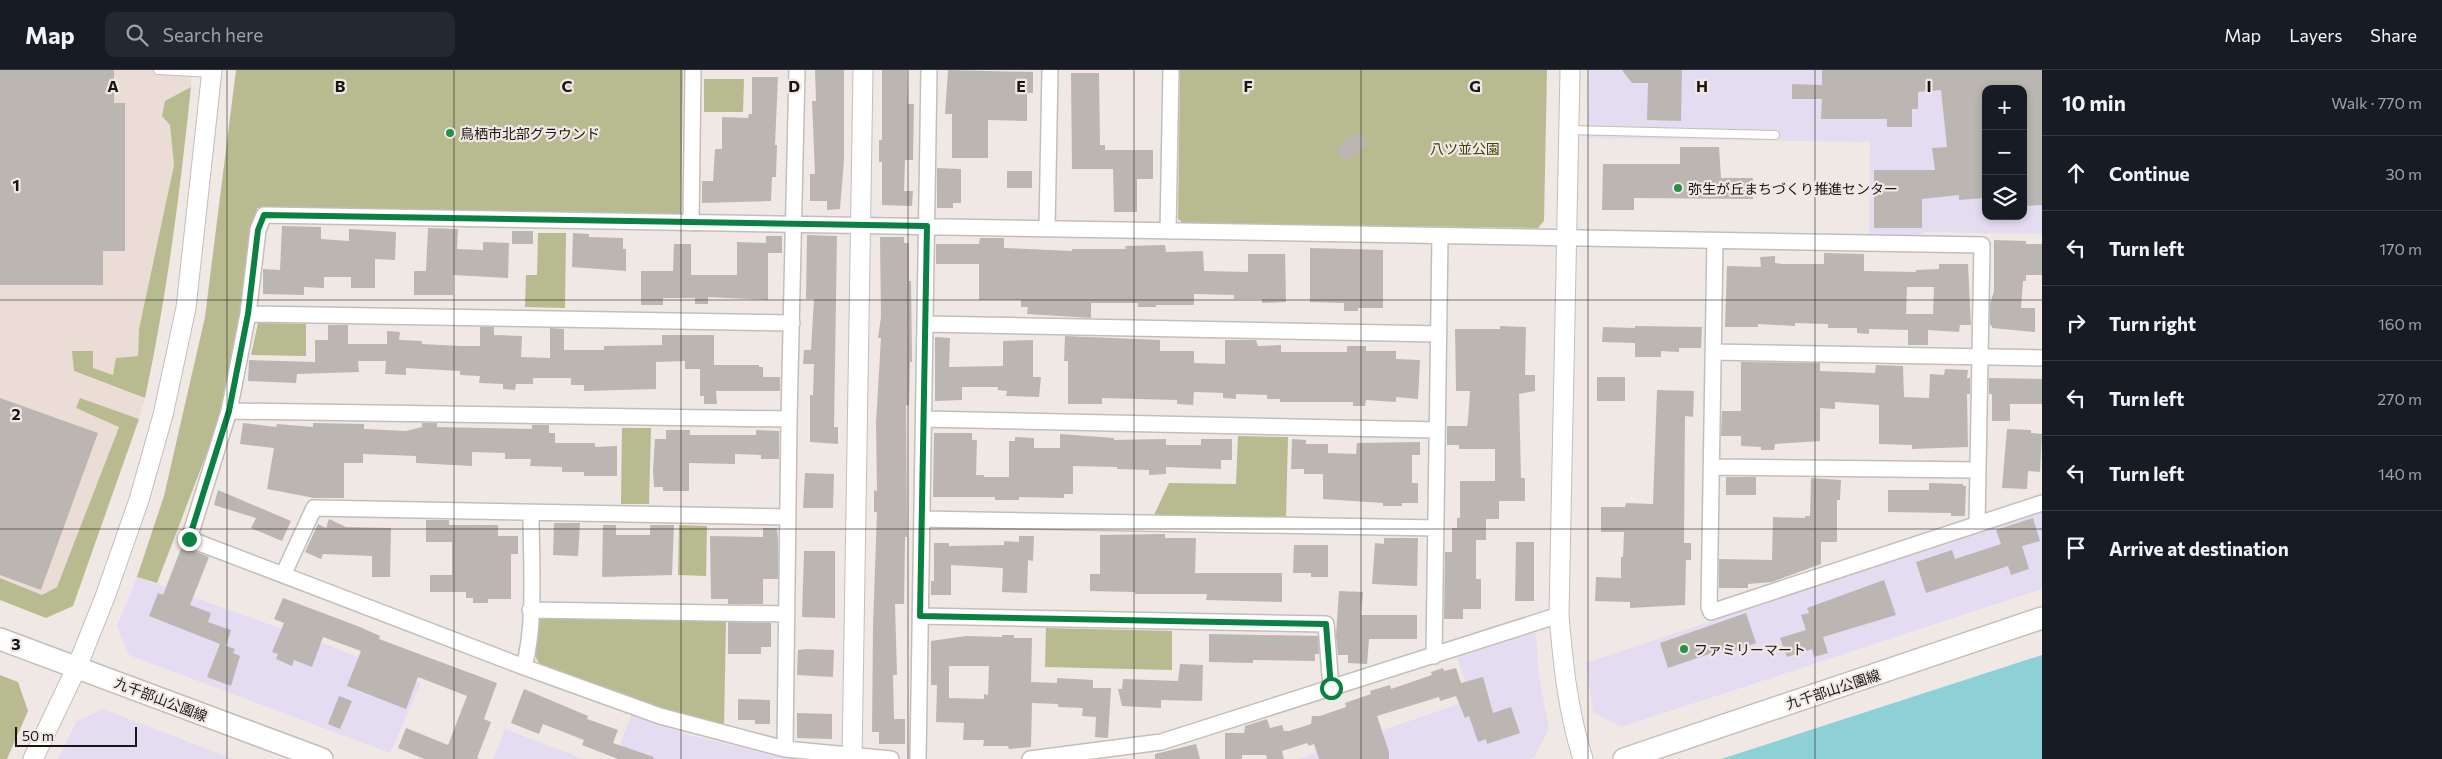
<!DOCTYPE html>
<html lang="en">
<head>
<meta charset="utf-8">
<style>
  body { margin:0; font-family:Commissioner,"Noto Sans JP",sans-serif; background:#242831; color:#f1f3f6 }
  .controls { position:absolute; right:15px; top:15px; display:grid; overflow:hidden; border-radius:10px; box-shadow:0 2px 8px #0003 }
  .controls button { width:45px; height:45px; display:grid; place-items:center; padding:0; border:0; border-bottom:1px solid #363941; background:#171b24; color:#f1f3f6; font:25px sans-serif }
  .scale { position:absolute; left:15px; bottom:12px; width:122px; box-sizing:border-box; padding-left:5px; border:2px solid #181614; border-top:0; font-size:14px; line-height:18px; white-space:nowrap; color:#181614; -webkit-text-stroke:4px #efe8e5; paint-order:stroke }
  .stop { position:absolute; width:15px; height:15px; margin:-11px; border:4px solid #0b8043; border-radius:50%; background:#fff }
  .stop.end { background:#0b8043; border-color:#fff; box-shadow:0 1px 5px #0008 }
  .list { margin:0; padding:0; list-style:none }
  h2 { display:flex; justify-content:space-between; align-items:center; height:65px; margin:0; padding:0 20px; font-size:21px }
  h2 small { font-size:16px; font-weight:400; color:#9ea1a6 }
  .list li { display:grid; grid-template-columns:32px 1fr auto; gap:15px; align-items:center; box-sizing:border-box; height:75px; padding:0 20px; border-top:1px solid #363941 }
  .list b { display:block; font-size:19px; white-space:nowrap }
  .list em { font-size:16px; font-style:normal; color:#9ea1a6 }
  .icon { flex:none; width:28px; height:28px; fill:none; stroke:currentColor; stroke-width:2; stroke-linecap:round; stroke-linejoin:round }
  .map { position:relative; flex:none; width:2042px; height:689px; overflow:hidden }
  header { display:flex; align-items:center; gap:30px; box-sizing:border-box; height:70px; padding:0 25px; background:#171b24; border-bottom:1px solid #363941 }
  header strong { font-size:24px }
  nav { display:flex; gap:28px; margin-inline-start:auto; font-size:18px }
  .search { width:350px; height:45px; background:#242831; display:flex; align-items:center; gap:12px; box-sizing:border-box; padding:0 18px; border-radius:10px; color:#9ea1a6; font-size:19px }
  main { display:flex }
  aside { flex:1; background:#171b24 }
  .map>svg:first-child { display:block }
  .commercial { fill:#e4dcf1; fill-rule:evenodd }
  .built { fill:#ebddd5 }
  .green { fill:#b7bb8f }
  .water { fill:#8dd1d7 }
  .building { fill:#bcb6b2; fill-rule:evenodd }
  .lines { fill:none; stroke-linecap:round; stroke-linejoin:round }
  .service-casing { stroke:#c4beba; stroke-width:10 }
  .minor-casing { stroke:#c4beba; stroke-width:18 }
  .tertiary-casing { stroke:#c4beba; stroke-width:21 }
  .secondary-casing { stroke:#c4beba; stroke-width:24 }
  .service { stroke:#fff; stroke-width:8 }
  .minor { stroke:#fff; stroke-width:15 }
  .tertiary { stroke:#fff; stroke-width:19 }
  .secondary { stroke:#fff; stroke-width:21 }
  .route { stroke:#0b8043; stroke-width:6 }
  .grid { fill:none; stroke:#181614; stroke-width:1; stroke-opacity:0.55 }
  .poi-dot { fill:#288f45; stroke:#efe8e5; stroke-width:2 }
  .labels { text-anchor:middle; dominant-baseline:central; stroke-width:4.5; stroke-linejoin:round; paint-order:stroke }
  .poi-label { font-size:14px; fill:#181614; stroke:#efe8e5; text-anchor:start }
  .park-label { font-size:14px; fill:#404304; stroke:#efe8e5 }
  .street-label { font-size:14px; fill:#181614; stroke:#efe8e5 }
  .grid-label { font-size:16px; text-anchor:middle; font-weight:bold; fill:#181614; stroke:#efe8e5; stroke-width:4.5; stroke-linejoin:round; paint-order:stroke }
</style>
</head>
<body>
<header>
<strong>Map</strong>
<div class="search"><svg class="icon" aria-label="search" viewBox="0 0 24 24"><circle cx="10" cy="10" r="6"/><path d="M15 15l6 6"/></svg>Search here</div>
<nav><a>Map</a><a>Layers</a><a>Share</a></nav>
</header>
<main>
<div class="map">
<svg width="2042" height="689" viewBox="0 0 2042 689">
  <rect width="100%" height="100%" fill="#efe8e5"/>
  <path class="commercial" d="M1590 0H2042V164L1924 162V167L1869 166 1870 72 1587 68ZM1986 19H2023V146H1986Z
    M2042 441V519L1621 657 1593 642 1586 593Z
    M137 507 335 578 421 613 390 683 129 585 117 556Z
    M1532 560 1536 564 1539 607 1549 659 1534 687 1527 689H1298L1471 630 1456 584Z
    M103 639 233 689H58L76 652Z
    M631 645 689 665 789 689H615Z
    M505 659 584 689H493Z"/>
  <path class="built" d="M0 0H192L191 17 165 31 163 46 170 55 174 95 139 259 138 286 113 305 93 298 73 281 74 302 145 328 139 349 80 328 76 338 119 356 57 517 42 525 0 508Z"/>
  <path class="green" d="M236 0H683L681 146 257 138 238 257 216 359 157 513 137 507 164 426 205 247Z
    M1180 0H1547L1544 151 1538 158 1183 153 1178 149Z
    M704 9H744L743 42H704Z
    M191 17C180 122 167 225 145 328L74 301 72 281H93V298L113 305 116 288 138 286 139 259 174 95 170 55 162 46 165 31Z
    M538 163H566L565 238 525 237 526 205H537Z
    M258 253 306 254V286L251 285Z
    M80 328 139 349 73 536 46 548 0 530V508L42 525 57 517 119 357 76 338Z
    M622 358H651L649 434H621Z
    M1238 366 1288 367 1286 447 1154 445 1169 413 1236 414Z
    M679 455 707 456 706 506 678 505Z
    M543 547 726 550 724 657 673 643 541 596 536 588 537 551Z
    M1046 558 1172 561V600L1045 597Z
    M0 605 18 612 28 641 7 689H0Z"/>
  <path class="water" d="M2042 585V689H1721Z"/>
  <path class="building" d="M0 0H114V33H125V181H103V215H0Z
    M815 0H844V90L840 139 827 140V131H810V104H815L812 31H816Z
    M882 0H907L908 34H914L913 90H905L904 121H913L912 136 882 135V92H879V70H882Z
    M948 0 1033 2V23H1027V51L988 50V88H952V44H945Z
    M1622 0H1682L1681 51 1647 50 1648 13H1632Z
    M1822 0H2042V135L2023 136V19H1986V128L1959 130V125L1922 129V158H1874V100H1935L1932 78 1947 77 1941 20 1918 22V39H1912V57H1887V49H1821L1822 29H1792V14L1822 15Z
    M1071 3H1099L1100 75H1105V80H1153V109H1137V142H1114L1113 99H1072Z
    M752 7H778L775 75H777L776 107H772L771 131 702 133V111H713L715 79H722V47L748 48 749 44H752Z
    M1360 63 1369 74 1345 92 1336 80 1341 76 1340 74 1353 64 1355 67Z
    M1680 77H1719L1721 108H1753V129L1634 128V140H1602L1603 94H1680Z
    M937 98 961 99V133H953V138H937Z
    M1007 101H1032V118H1007Z
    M282 156 321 157V169L349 171V159L396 162 395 190 375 189V218H351V207H324V218L304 217V225L263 224V199L280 200Z
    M428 158 458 159 457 179 483 180V172L509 173 508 208 453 205V225H414V201H426Z
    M512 161H533V174H512Z
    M573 163 589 164V167L623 168V179H626V201L572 197Z
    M807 165 837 166 834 357H838V374L810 372V325H813L814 294H803L804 280H811L814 229H806Z
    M766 166H782V183H768V230L708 227V234H695V228H663V235H641V201H673L674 174H691V205H737V172L766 173Z
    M880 167H904V173H909V211H911L912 292H910L909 336 906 335 907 454V467H905L904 534H895L897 605H893L894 649H905V674H879V662H872L873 557 877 442H874V420L877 421 876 353 881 268H878L881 247Z
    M980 168H1004V178L1072 181V179H1126L1125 176 1165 175 1166 182 1203 181 1204 201 1248 202V184H1285L1286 232 1262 233V229H1234V225L1194 224V235H1156V237H1138V233H1091V248L1027 244 1028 237H1021V230H979V194H936V174H979Z
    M1994 170 2026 171V174H2042V205H2026V211H2023L2021 238H2035V262L1992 258V256L1990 255V234L1994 221Z
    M1310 178 1383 180V238H1358V241H1344V233L1310 232Z
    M1824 183 1864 184V201L1916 202V200L1939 199V194H1968L1971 255H1960L1959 262 1928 260V275H1908V260L1869 259V264L1857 263V258H1828V254L1795 253V256L1758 254V257H1725L1727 196 1761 197 1760 187 1775 186V193L1782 194H1824ZM1907 217H1934L1933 244H1906Z
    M328 255H348V274H387V261L400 262 399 270 422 271V274L461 276H480V257H494V265L522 266 521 287 550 288V258L564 259V280H604V276L662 275V265H714V295H759V297H763V307H780V321H716L717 334H704V326H700V299H685V291L656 292V319L584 321V315H571V308H533V314H516L515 320 503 319V314L479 313 480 306 460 305V301L406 298V305L385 304 386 291H358L359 302 297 304 296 313 248 311 249 290 315 292V270H328Z
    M1500 256 1526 257 1525 305H1535V321L1519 324 1521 408H1525V431H1499V449H1486V470H1476V509H1481V539H1463V549H1444L1445 482H1452V458H1457V448H1460V411H1495V379H1459V375H1447V356H1467L1468 350 1470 321H1456L1455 259H1500Z
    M1635 256 1702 257 1701 278H1679V282L1661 281V287H1635V273L1602 272 1603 257 1635 258Z
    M1065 266 1160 270V281H1194V293L1225 294V270H1256L1258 276 1281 275V282H1347V276H1366V281H1396V289L1420 290 1418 329 1396 327V332L1366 330 1365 336H1353V332H1280V329H1267V325L1236 324V329L1223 328V323L1194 322 1193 335 1177 334V330L1102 328V334H1068V291H1064Z
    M935 267 950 268 949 297 1003 296V271L1033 270V307H1041L1039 327 1006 326 1007 321 998 320V317H962V330L935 331Z
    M1741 292 1820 293V301L1875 303 1876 295 1903 296 1904 327 1929 328 1930 304 1944 305 1945 299 1968 300 1967 308H1970V324H1967L1968 377 1912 379V375L1879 374V335L1835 332V339L1820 338V371L1775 374 1774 380H1761V377L1741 376V366H1721L1722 341H1741Z
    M1597 307H1625V331H1597Z
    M1989 308 2042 309V334H2010V351H1992V324H1989Z
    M1657 320 1694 321 1693 347 1685 346 1684 473H1691V490H1686L1685 535 1630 538V532L1595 531 1596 507 1621 508V487H1623L1624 462H1601V437H1625L1626 433 1653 434Z
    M0 328 98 363 41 520 0 505Z
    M243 353 276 357 277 354 313 357V353L364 354V359L406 361 422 357V353H437V357L480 358 532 359V355H549V363H555V373H595V377L617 376V406H584V402H562V397L530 396 531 389H505V383L472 382V396L416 393V386L363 384V393H344V428H314L267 419 274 378 240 374Z
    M2007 359 2031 360V363L2042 364 2040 402 2028 401 2027 419 2002 418Z
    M666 360H690V365H756V360L779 361V389H761V385L735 384V394L689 393V421H663V417H654L653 400 655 369H666Z
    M934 363H972V370H977L976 405H984V407H1009V371H1015V367L1034 368V378H1060V364L1114 368V370L1166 369V375H1201V369H1232V390H1221V399L1166 397V404L1149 405V400L1117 399V397L1073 396V424H1064V428L1019 427V430H995V427H933Z
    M1292 369 1306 370V374H1328V383L1356 384 1357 373 1420 372V385H1412V413H1418V433H1402V436H1383V433L1323 429V404H1304V399H1291Z
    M805 403 834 404 833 438H803Z
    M1726 407H1756V425H1726Z
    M1811 408 1841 410 1840 430H1837V472H1821V494L1772 512 1748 514V518H1719V489L1772 490 1773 447 1805 448V446H1810Z
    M1929 413 1963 414V416H1966L1965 446H1951V443L1888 442V420H1929Z
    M218 420 291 451 282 471 251 458 256 448 214 435Z
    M2033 448 2040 471 2022 476 2029 499 2011 505 2008 496 1926 523 1916 492 1952 480 1955 489 2001 474 1996 460Z
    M329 449 346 457 391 458 390 507H372V486L323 484 321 489 305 482 318 454 326 458Z
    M426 450H449V455H498V466H518V484H511V529H488V533H473V528H466V522H430V505H452V472H426Z
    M554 453H580L578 486 553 485Z
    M603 455H616V465H650V455H674L672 505 602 507Z
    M763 458H777L778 470V509H763V534H728V529H711L710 466 763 467Z
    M1165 464V468H1196L1195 503H1282V532L1206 530 1207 524H1135V522L1090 521V504H1100V465Z
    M1019 466H1034L1033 491 1028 490 1027 523 1002 522 1003 498 951 495V525H931V511H934V473H949V476L1004 475V471L1019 472Z
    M1384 468H1418L1417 516 1372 514 1375 473 1384 474Z
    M1516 472H1534V531H1515Z
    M1294 475H1328V507H1311V503H1293Z
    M182 476 209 487 190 535 211 543 208 552 231 560 226 576 235 579 233 583 240 586 231 616 207 607 220 574 149 546 158 523 163 525Z
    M804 481H835V548L802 547Z
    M1884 510 1896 545 1823 567 1828 583 1814 587 1812 579 1787 587 1780 568 1806 560 1801 545 1809 543 1807 538Z
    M1339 521 1363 522 1361 545H1417V569H1369L1367 594 1348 593V585H1338L1336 566Z
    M283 528 360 557 380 566 379 569 497 613 484 649 491 652 477 688 480 689H424L398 678 406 658 448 675 467 626 418 607 406 639 347 616 361 581 323 567 312 597 294 590 292 596 276 589 278 584 272 582 284 553 274 549Z
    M1746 543 1756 573 1725 584 1724 579 1668 598 1660 573Z
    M728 552 771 553V577H761V584H728Z
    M1209 564 1318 566 1319 584H1315V591L1253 590V593L1209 592Z
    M1002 565H1014V568H1032L1031 612 1057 613V608L1093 610V618H1111L1108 668 1095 667 1096 647 1082 646 1083 638 1058 637V634L1032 633 1031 677 1009 679 1008 676H983L984 670H963L964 653 936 652 937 615H931V571L966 566 1002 567ZM949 596H989L988 625 984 624V629L949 628Z
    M806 579 834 580 833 607 797 605 798 580Z
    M1180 594 1203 595 1202 631 1161 630V638L1122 636 1118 619H1122L1123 609 1178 611Z
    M1443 598 1444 601 1456 598 1461 613 1483 607 1493 643 1511 637 1520 663 1487 674 1486 669 1478 672 1469 646 1465 648 1456 626 1440 631 1439 627 1377 646 1389 682V689H1319L1314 674 1309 676 1307 673 1282 681 1284 689H1267L1266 685H1242V689H1225V663H1244L1245 656 1267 649 1270 658 1282 655 1284 661H1289L1311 654 1312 646H1320L1346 637 1345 633 1371 624 1370 621 1390 615 1391 619 1432 605 1431 602Z
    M524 619 588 646 587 649 618 660 613 673 654 687 653 689H618L582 675 584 670 543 654 539 664 511 653Z
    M339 626 352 631 340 659 328 654Z
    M738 629 770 630V654H755V650H738Z
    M797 643 832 644V669L797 668Z
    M1196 674 1200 689H1155V684Z"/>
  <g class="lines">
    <g class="service-casing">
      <path id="service" d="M158 0 211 3
        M1569 60 1775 65"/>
    </g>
    <g class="minor-casing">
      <path id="minor" d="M691 153 693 0
        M1047 158 1050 0
        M1168 161 1171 0
        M1715 171 1709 537 1711 542 2042 433
        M248 244 792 253
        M925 254 1439 264
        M1713 282 2042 288
        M229 341 789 349
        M924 349 1437 360
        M1711 397 1978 400
        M922 449 1436 458
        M283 505 314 438 788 447
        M530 540 787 544
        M920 546 1326 554 1331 618
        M1434 586 1440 166
        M524 597C536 553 531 490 531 443
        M785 679 789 349 797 0
        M891 689 785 679 660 646 524 597 189 469 229 341 248 244 258 160 264 145 1982 175 1977 454
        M918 689 929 0
        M1030 689 1161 672 1559 545"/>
    </g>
    <g class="tertiary-casing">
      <path id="tertiary" d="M1570 0 1559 545C1563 594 1568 642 1583 689
        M33 689 77 597 105 527 139 430 163 345 186 238 212 0
        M852 689 863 0"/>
    </g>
    <g class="secondary-casing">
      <path id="secondary" d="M0 569 322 689
        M1624 689 2042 548"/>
    </g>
    <use href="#service" class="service"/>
    <use href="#minor" class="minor"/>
    <use href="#tertiary" class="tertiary"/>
    <use href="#secondary" class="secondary"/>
  </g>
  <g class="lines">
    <path class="route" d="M189 469 229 341 248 244 258 160 264 145 927 156 920 546 1326 554 1331 618"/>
  </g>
  <path class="grid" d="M227 0V689M454 0V689M681 0V689M908 0V689M1134 0V689M1361 0V689M1588 0V689M1815 0V689M0 230H2042M0 459H2042"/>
  <g class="poi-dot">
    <circle cx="450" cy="63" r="5"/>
    <circle cx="1678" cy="118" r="5"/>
    <circle cx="1684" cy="579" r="5"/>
  </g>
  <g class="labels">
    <g class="poi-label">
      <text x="460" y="63">鳥栖市北部グラウンド</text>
      <text x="1688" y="118">弥生が丘まちづくり推進センター</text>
      <text x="1694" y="579">ファミリーマート</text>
    </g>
    <g class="park-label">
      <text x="1465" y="78">八ツ並公園</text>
    </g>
    <g class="street-label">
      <text transform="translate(1833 619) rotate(-18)">九千部山公園線</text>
      <text transform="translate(161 629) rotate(21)">九千部山公園線</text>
    </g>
  </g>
  <g class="grid-label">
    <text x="113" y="22">A</text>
    <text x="340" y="22">B</text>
    <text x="567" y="22">C</text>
    <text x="794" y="22">D</text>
    <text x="1021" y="22">E</text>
    <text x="1248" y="22">F</text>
    <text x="1475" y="22">G</text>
    <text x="1702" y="22">H</text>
    <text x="1929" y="22">I</text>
    <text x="16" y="121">1</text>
    <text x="16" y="350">2</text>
    <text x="16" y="580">3</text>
  </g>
</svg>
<div class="controls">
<button>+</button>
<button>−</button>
<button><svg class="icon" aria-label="layers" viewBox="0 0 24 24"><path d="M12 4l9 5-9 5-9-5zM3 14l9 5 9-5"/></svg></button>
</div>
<div class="scale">50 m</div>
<div class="stop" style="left:1331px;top:618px"></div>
<div class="stop end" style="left:189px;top:469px"></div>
</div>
<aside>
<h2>10 min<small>Walk · 770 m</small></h2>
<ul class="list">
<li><svg class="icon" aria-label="ahead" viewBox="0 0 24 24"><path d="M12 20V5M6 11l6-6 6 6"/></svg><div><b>Continue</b></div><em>30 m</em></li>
<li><svg class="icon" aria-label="left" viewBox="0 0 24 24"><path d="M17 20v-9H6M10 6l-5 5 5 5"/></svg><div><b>Turn left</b></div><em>170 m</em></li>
<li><svg class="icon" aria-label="right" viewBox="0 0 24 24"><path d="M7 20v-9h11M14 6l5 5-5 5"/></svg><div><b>Turn right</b></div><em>160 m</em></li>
<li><svg class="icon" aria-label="left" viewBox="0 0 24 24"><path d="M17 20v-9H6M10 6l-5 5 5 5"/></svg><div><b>Turn left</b></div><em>270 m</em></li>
<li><svg class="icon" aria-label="left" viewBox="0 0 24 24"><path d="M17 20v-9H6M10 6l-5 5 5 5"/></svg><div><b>Turn left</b></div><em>140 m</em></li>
<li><svg class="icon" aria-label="arrive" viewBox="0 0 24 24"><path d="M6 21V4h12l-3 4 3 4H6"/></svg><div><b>Arrive at destination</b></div></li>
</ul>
</aside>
</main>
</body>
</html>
